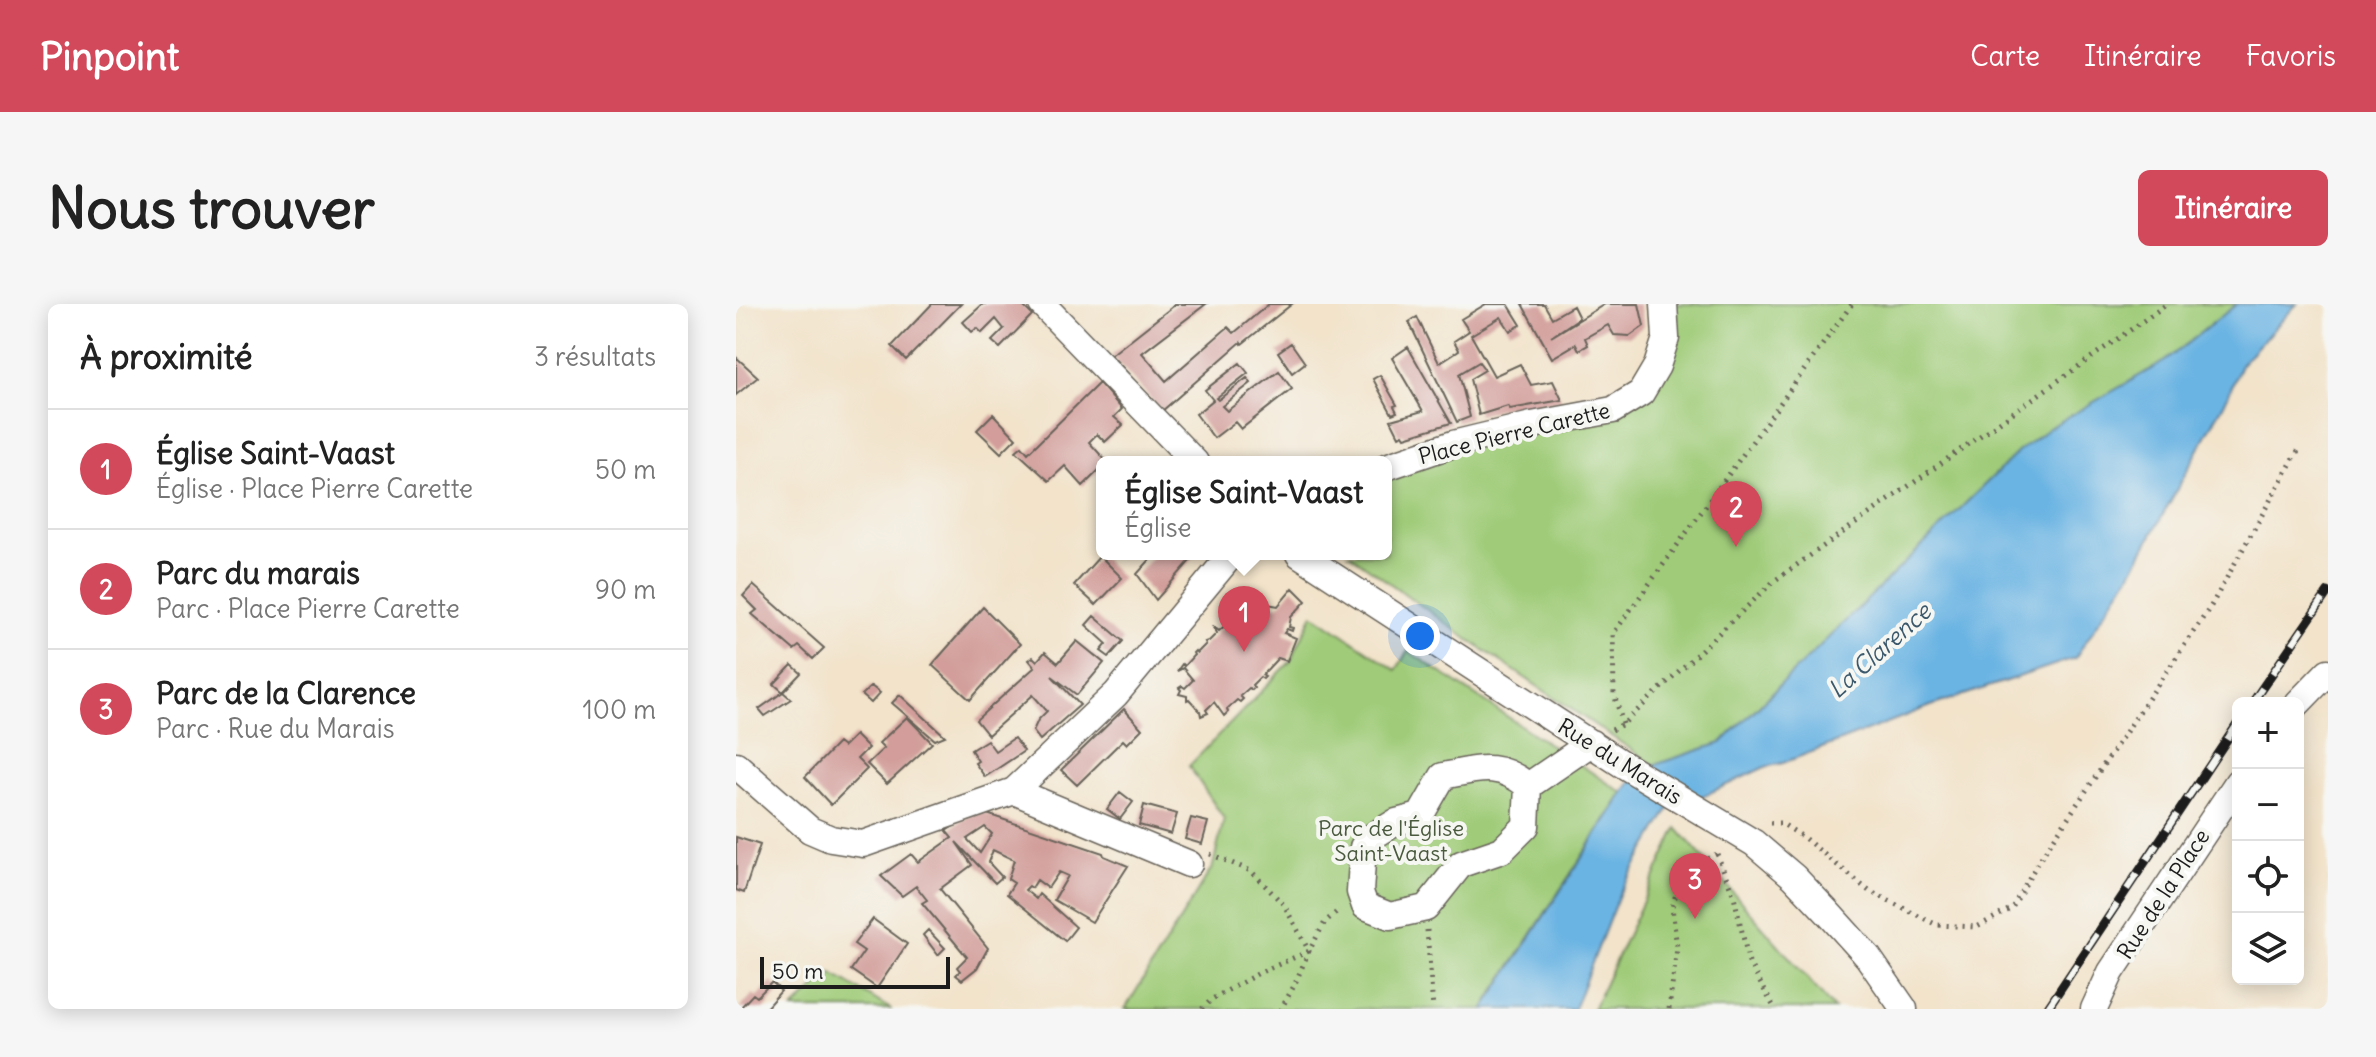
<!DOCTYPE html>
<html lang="fr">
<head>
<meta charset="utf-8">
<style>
  body { margin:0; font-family:Delius,sans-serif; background:#f6f6f6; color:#222 }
  .controls { position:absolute; right:24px; bottom:24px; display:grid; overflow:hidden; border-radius:12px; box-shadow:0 4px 20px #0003 }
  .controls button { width:72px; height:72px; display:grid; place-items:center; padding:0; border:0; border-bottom:2px solid #e0e0e0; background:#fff; color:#222; font:40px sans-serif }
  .scale { position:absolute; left:24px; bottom:20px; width:190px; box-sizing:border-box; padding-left:8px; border:4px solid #1c1c1c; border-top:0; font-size:22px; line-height:28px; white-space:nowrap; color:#1c1c1c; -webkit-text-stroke:6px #f6f6f2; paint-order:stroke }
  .you { position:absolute; left:684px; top:332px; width:28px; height:28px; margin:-20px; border:6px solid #fff; border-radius:50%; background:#1a73e8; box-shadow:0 0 0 12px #1a73e833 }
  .badge { display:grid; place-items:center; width:52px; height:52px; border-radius:50%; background:#d1495b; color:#fff; font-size:26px; font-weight:700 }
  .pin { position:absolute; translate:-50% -66px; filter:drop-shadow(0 2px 4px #0008) }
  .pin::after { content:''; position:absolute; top:42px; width:28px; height:24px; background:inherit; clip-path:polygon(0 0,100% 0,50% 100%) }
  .popup { position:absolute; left:360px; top:152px; width:296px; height:104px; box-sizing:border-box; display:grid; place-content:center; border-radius:12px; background:#fff; filter:drop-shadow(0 2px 6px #0005); font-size:26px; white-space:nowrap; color:#767676 }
  .popup b { font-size:30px; color:#222 }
  .popup::after { content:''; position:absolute; left:50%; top:100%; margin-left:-16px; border:16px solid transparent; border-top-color:#fff }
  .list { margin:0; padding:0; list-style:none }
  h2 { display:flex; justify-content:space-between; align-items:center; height:104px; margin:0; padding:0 32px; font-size:34px }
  h2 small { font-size:26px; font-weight:400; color:#767676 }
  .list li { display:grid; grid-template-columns:52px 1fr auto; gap:24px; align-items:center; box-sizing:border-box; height:120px; padding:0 32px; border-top:2px solid #e0e0e0 }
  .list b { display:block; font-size:30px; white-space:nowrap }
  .list p { margin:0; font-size:26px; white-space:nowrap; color:#767676 }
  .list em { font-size:26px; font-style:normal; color:#767676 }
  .icon { flex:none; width:44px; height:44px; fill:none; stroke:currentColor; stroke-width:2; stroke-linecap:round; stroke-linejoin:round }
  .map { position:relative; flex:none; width:1592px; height:705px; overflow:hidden; border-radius:12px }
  header { display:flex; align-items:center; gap:48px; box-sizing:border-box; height:112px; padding:0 40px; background:#d1495b; color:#fff }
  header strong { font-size:38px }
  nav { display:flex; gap:44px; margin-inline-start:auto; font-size:28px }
  .intro { display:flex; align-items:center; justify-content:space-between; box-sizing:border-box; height:192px; padding:0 48px }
  h1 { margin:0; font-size:56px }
  .button { padding:20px 36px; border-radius:12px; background:#d1495b; color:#fff; font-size:28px; font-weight:700 }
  main { display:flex; gap:48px; padding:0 48px }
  aside { flex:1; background:#fff; border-radius:12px; box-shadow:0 4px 20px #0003 }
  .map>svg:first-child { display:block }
  .green { fill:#a0cc79; stroke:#5e744a; stroke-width:2 }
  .water { fill:#6bb4e3; stroke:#446880; stroke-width:2 }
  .building { fill:#d29d9a; fill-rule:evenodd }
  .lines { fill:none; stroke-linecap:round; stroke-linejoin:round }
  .minor-casing { stroke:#676259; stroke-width:29 }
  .path { stroke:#676259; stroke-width:5; stroke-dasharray:2 6; stroke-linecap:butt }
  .minor { stroke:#fff; stroke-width:26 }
  .rail-casing { stroke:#1c1c1c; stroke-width:9 }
  .rail { stroke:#f6f6f2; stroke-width:6; stroke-dasharray:18; stroke-linecap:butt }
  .labels { text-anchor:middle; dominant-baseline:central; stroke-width:8; stroke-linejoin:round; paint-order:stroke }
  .street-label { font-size:22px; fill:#1c1c1c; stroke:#f6f6f2 }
  .park-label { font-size:22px; fill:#4a5a3d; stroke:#f6f6f2 }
  .water-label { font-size:24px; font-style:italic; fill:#3c596c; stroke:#f6f6f2 }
</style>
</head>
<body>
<header>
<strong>Pinpoint</strong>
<nav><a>Carte</a><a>Itinéraire</a><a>Favoris</a></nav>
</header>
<div class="intro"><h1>Nous trouver</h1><a class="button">Itinéraire</a></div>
<main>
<aside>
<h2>À proximité<small>3 résultats</small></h2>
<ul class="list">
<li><span class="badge">1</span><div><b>Église Saint-Vaast</b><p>Église · Place Pierre Carette</p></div><em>50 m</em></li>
<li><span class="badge">2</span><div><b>Parc du marais</b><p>Parc · Place Pierre Carette</p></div><em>90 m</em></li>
<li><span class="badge">3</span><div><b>Parc de la Clarence</b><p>Parc · Rue du Marais</p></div><em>100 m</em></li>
</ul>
</aside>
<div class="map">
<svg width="1592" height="705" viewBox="0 0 1592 705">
  <rect width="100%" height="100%" fill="#f6f6f2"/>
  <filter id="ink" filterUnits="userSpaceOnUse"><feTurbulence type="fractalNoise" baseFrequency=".0125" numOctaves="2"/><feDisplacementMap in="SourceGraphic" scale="16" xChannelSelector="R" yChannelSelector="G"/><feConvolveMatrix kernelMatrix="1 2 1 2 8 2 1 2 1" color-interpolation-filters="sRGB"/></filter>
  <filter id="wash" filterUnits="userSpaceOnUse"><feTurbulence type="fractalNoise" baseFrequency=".006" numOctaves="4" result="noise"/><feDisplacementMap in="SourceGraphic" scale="32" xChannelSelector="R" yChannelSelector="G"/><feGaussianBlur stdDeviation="1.8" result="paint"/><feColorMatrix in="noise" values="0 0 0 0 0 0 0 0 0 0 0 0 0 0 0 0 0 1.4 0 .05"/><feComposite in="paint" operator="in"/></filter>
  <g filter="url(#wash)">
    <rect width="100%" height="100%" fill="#f2e3ca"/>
    <path class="green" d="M928 0H1501L1429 57 1313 124 1282 148 985 439 918 461 736 338 613 250H650V163L905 89Z
      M577 310 660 366 672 347 887 489 747 705H389L477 562 488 515 453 462 554 358Z
      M941 524 1098 705H857Z
      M95 669 155 705H156H57Z"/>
    <path class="water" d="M1501 0H1561L1505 60 1492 92 1395 269 1339 354 1195 402 1047 459 1029 463 967 492 936 500 884 588 838 705H748L896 476 918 461 985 439 1282 148 1313 124 1429 57Z"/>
    <g id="blocks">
      <path class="building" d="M196 0H225L170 56 156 42Z
        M247 0H285L296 11 264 44 256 37 268 25 260 15 246 29 241 24 236 28 227 18Z
        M440 0H470L406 49 430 77 492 23 498 29 533 0H556L506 40 505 38 426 107 375 51Z
        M750 0H772L785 21 774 27 765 13 735 31 758 72 784 60 795 81 817 77 826 96 774 105 772 102 743 111 734 75 749 66 743 58 723 70 734 113 721 118 673 18 681 13 703 59 723 46 718 37 733 27 725 15Z
        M786 0H808L816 14 837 2 843 14 815 33 869 0H903L908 22 894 32 878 31 872 21 849 34 852 41 843 46 840 40 816 54Z
        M555 39 569 59 556 69 542 48Z
        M672 43 715 119 669 133 667 130 663 132 655 116 687 107 656 54Z
        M0 53 22 73 0 91Z
        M504 59 512 69 480 94 482 96 511 74 515 79 486 102 491 107 543 67 556 85 505 125 499 118 478 134 460 110 477 96 469 86Z
        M644 71 661 101 658 102 661 108 656 110 637 75Z
        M363 79 386 105 378 113 387 121 369 138 361 130 353 138 371 158H366V163L347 182 329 162 313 177 280 147 286 142 292 149Z
        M257 110 280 134 265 149 241 126Z
        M419 250H460L420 296 401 270Z
        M364 252 386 274 360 301 338 281Z
        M17 281 88 344 77 355 63 342 58 346 16 310 21 306 7 292Z
        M557 284 570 297 555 313 553 323 557 324 556 327 551 325 548 329 560 334 551 357 542 354 526 371 529 373 527 375 524 373 516 381 518 384 516 386 513 384 504 392 507 395 504 398 501 396 491 405 492 408 488 412 478 398 470 406 472 409 465 412 464 407 453 395 451 396V392L443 390 445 386 443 384 446 382 449 384 457 376 447 364 441 367 446 360 448 362 458 351 457 349 459 347 461 349 470 340 469 338 473 337 481 329 477 322 483 327 493 318 489 312 495 316 499 311H506L515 317 520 311 517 308 520 306 523 309 529 304 527 299 542 302Z
        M247 303 284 340 234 396 196 361Z
        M358 312 387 337 373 353 365 347 371 340 350 321Z
        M341 337 368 359 341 391 316 372 344 401 304 436 297 427 302 416 311 407 297 391 252 431 240 416 299 363 293 356 297 353 301 357 309 348 322 359Z
        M56 361 65 369 47 388 55 395 29 412 23 405 47 388 38 380Z
        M135 382 144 389 135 399 126 391Z
        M164 391 209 432 199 436 156 399Z
        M388 405 406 425 391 440 387 436 341 481 325 466Z
        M171 413 196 439 151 480 131 460 148 444 143 439Z
        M119 431 132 444 121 455 131 465 95 501 69 473 102 439 107 443Z
        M278 434 288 447 249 473 239 459 242 457 235 446 251 436 259 447Z
        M384 488 397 498 384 515 371 505Z
        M408 501 441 510 435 530 403 521Z
        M245 508 367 549 368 552 392 562 356 618 318 596 332 572 323 568 312 584 301 576 296 584 293 582 289 586 300 595 303 590 340 623 329 637 271 590 278 579 272 575 278 556 257 546 252 558 266 573 259 579 220 538 236 561 204 585 252 644 241 664 226 676 220 671 224 667 221 663 231 653 186 599 191 596 180 582 166 592 145 572 175 550 182 558 216 534 210 527 235 511ZM249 523 256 530 244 549 231 535Z
        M455 514 472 518 466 540 449 535Z
        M0 533 24 541 8 589 0 586Z
        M137 615 171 640 141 684 115 666 128 647 118 640Z
        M192 626 209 644 202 651 187 631Z
        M36 678 45 687 29 705H3L17 690 21 693Z"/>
    </g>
  </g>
  <g filter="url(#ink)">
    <use href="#blocks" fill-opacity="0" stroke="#676259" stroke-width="2"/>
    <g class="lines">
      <g class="minor-casing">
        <path id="minor" d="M306 0 459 158
          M650 163 717 140 796 121 877 106 905 89 921 62 930 34 928 0
          M563 250 886 460 1018 539 1058 573 1094 611 1132 653 1168 705
          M1562 399 1592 368
          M0 461 74 526 95 535 127 540 278 487 380 390 496 250
          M792 482C762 457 743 465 707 472L684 512 660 518 634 534 627 543 624 588 629 602 654 612 690 604 725 560 766 546 790 522 792 482 855 439
          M278 487 453 560
          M1358 705 1375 668 1502 478"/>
      </g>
      <path class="path" d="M887 420 878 390 877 330 1116 0
        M876 426 887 420 1038 277 1431 0
        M1034 519H1045L1067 533 1133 587 1201 621 1241 623 1276 604 1302 558 1475 302 1564 143
        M474 550 515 567 548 601 573 647 558 682 545 705
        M981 550 998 592 1013 659 1039 705
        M691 626 697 705
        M466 705 476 695 523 669 573 647 589 618 604 605
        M933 705 941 644 936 603 947 567 981 550 983 546"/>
      <use href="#minor" class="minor"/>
      <g class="rail-casing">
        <path id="rail" d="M1516 399 1592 288
          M1311 705 1502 419"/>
      </g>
      <use href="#rail" class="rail"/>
    </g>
  </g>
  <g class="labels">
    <g class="street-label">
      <text transform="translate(778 129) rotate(-14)">Place Pierre Carette</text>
      <text transform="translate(884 457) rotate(32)">Rue du Marais</text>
      <text transform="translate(1427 590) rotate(-57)">Rue de la Place</text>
    </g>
    <g class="park-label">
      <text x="655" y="524">Parc de l'Église<tspan x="655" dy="25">Saint-Vaast</tspan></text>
    </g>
    <g class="water-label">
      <text transform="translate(1143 346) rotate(-42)">La Clarence</text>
    </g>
  </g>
</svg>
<div class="controls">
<button>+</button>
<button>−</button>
<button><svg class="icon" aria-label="locate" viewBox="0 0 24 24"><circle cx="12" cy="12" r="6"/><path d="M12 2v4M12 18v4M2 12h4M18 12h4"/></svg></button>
<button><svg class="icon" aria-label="layers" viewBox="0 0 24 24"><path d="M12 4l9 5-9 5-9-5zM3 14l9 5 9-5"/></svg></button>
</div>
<div class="scale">50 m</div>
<div class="you"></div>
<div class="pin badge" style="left:508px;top:348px">1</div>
<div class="popup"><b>Église Saint-Vaast</b>Église</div>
<div class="pin badge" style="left:1000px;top:243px">2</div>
<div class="pin badge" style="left:959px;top:615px">3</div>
</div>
</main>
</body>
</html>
